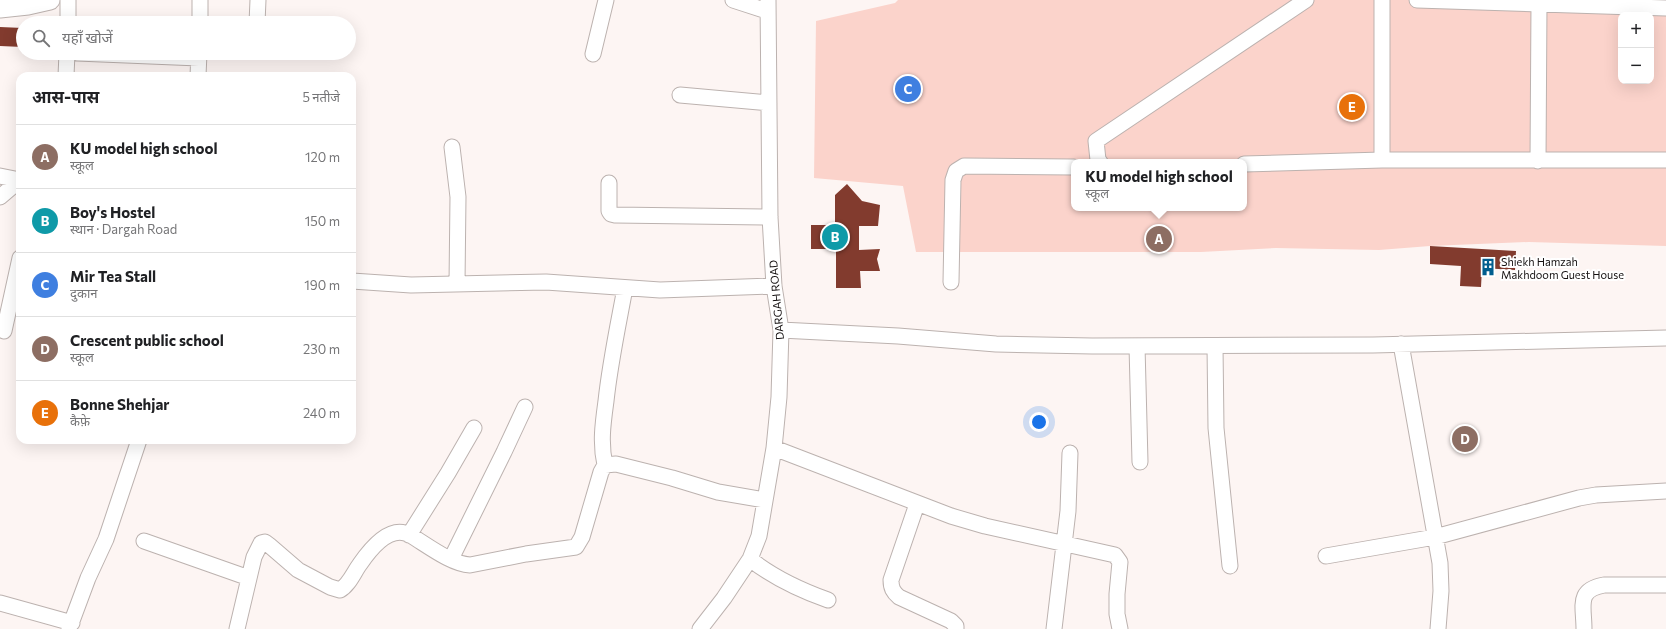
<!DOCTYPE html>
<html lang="hi">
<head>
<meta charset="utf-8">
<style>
  body { margin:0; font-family:Commissioner,"Noto Sans Devanagari",sans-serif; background:#f6f6f6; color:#202124 }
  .controls { position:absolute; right:12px; top:12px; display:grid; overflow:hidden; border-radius:8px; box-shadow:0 4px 16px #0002 }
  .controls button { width:36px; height:36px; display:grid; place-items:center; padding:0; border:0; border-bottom:1px solid #e0e0e0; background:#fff; color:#202124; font:20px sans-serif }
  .you { position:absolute; left:1039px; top:422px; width:14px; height:14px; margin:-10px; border:3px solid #fff; border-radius:50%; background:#1a73e8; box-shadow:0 0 0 6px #1a73e833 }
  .badge { display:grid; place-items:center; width:26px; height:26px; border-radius:50%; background:#7c3aed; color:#fff; font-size:13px; font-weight:700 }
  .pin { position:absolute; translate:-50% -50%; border:2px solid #fff; box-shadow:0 1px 4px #0006 }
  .popup { position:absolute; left:1071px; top:159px; width:176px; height:52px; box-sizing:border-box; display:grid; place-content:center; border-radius:8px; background:#fff; filter:drop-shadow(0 1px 3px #0005); font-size:13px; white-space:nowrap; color:#757577 }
  .popup b { font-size:15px; color:#202124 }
  .popup::after { content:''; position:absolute; left:50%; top:100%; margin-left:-8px; border:8px solid transparent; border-top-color:#fff }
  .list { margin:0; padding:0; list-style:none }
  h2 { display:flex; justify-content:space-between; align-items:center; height:52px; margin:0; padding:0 16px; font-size:17px }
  h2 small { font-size:13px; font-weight:400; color:#757577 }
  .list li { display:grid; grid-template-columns:26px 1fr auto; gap:12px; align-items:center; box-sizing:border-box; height:64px; padding:0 16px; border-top:1px solid #e0e0e0 }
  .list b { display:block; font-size:15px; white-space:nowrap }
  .list p { margin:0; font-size:13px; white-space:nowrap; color:#757577 }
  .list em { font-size:13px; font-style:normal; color:#757577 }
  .icon { flex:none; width:22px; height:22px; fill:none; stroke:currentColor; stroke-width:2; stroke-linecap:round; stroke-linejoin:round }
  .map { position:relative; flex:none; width:1666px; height:629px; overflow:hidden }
  .search { position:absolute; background:#fff; box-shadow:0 4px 16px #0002; left:16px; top:16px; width:340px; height:44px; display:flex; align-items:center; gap:10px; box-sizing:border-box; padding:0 14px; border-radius:22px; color:#757577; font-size:15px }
  .panel { position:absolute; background:#fff; box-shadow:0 4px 16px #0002; left:16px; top:72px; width:340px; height:372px; border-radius:12px }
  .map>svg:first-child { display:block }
  .green { fill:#fbd3cb; fill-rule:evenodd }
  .building { fill:#823b2e }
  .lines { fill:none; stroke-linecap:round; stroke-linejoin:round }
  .minor-casing { stroke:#bcb2af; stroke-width:17 }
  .major-casing { stroke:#bcb2af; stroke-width:21 }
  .minor { stroke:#fff; stroke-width:15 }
  .major { stroke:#fff; stroke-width:19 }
  .labels { text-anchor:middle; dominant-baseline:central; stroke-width:4; stroke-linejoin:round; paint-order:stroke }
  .poi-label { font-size:11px; fill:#151111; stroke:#fff; text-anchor:start }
  .street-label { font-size:11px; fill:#151111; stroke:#fff }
</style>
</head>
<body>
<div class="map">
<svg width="1666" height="629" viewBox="0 0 1666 629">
  <rect width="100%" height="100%" fill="#fdf5f3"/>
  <path class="green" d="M898 0H1666V246L1529 242 1430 246 1379 250 1276 248 1201 252H916L903 186 814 178 816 21 895 3ZM1621 15H1651V81H1621ZM1074 162H1244V208H1074Z"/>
  <path class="building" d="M0 27 23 28V47L0 46Z
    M1340 107a12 12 0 1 1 24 0a12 12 0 1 1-24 0Z
    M847 184 862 201 880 205 878 226H859V250L880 249 877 259 880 271H860L861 288H836V249H811V225H835V195Z
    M1430 246 1516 251 1515 270 1482 268 1481 287 1460 286 1461 266 1430 264Z"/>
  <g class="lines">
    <g class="minor-casing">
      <path id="minor" d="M68 0V23
        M733 0 767 11
        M1417 0 1666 8
        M200 23V0
        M257 23 258 0
        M77 53 199 58
        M593 54 606 0
        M66 76 67 53
        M198 76 199 53
        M680 95 769 103
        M452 147 458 197 457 284
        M1382 160V0
        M1538 161 1539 4
        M1100 162 1098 160 1096 141 1306 0
        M1244 164 1382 160H1666
        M0 176 20 180
        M609 183V211L611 214 615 215 770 217
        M0 197 20 180
        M352 281 411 285 546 282 660 290 774 286
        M951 282 953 180 956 171 964 166 1074 167
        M781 330 898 336 996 344 1092 346 1373 345 1666 338
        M4 331 20 258
        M1401 344 1440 563 1441 591 1438 629
        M1137 346 1140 462
        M1215 346 1216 428 1230 566
        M774 448 951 516 985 526 1115 555 1120 562 1117 594V614L1120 629
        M605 465 616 464 672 478 718 492 765 500
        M917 504 891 580C891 588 893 592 899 597L951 621 956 626V629
        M409 535 448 473 474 428
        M144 541 249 578
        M1326 556 1435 537 1579 498 1596 495 1666 491
        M451 559 504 452 525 407
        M750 559C774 578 800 590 828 600
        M0 603 72 623
        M69 629 88 578 106 539 139 440
        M237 629 254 557 261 543 265 542 269 545 298 570 330 587 340 590C349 585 354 572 360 564 371 548 390 524 410 535 427 545 451 564 470 565L526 554 576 547 582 537 601 472 605 465C600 443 603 423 606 401 610 363 618 326 625 288
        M700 629 724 598 750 559 759 536 774 448 779 397 781 330 774 286 770 217 768 0
        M1054 629 1068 511 1070 453
        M1584 629C1584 606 1576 590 1604 585H1666"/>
    </g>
    <g class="major-casing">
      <path id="major" d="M0 8 28 5 50 0"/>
    </g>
    <use href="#minor" class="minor"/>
    <use href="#major" class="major"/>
  </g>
  <defs>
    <g id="building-bare" transform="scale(1.38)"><path d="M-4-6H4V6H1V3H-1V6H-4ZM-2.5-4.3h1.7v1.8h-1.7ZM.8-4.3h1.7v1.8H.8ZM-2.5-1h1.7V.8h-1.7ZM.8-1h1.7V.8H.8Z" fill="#015d8e" stroke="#fff" stroke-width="2.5" paint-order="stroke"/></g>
  </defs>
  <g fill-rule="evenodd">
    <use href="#building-bare" x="1488" y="267"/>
  </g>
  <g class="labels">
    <g class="poi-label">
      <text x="1501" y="261">Shiekh Hamzah<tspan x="1501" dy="13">Makhdoom Guest House</tspan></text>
    </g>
    <g class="street-label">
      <text transform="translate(776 300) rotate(-95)">DARGAH ROAD</text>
    </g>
  </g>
</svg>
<div class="controls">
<button>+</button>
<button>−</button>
</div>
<div class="you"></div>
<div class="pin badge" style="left:1159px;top:239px;background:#8d6e63">A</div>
<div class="popup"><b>KU model high school</b>स्कूल</div>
<div class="pin badge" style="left:835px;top:237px;background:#0f9aa8">B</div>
<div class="pin badge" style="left:908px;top:89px;background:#3f7fe0">C</div>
<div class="pin badge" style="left:1465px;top:439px;background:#8d6e63">D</div>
<div class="pin badge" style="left:1352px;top:107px;background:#e8710a">E</div>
<div class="search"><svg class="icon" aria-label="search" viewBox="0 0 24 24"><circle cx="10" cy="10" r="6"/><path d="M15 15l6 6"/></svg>यहाँ खोजें</div>
<section class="panel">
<h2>आस-पास<small>5 नतीजे</small></h2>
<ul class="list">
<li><span class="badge" style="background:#8d6e63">A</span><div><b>KU model high school</b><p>स्कूल</p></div><em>120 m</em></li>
<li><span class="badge" style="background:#0f9aa8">B</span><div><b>Boy's Hostel</b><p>स्थान · Dargah Road</p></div><em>150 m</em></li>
<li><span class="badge" style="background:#3f7fe0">C</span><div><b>Mir Tea Stall</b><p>दुकान</p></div><em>190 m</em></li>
<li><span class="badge" style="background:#8d6e63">D</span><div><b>Crescent public school</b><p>स्कूल</p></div><em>230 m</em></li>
<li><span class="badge" style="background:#e8710a">E</span><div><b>Bonne Shehjar</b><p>कैफ़े</p></div><em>240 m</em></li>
</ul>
</section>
</div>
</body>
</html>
